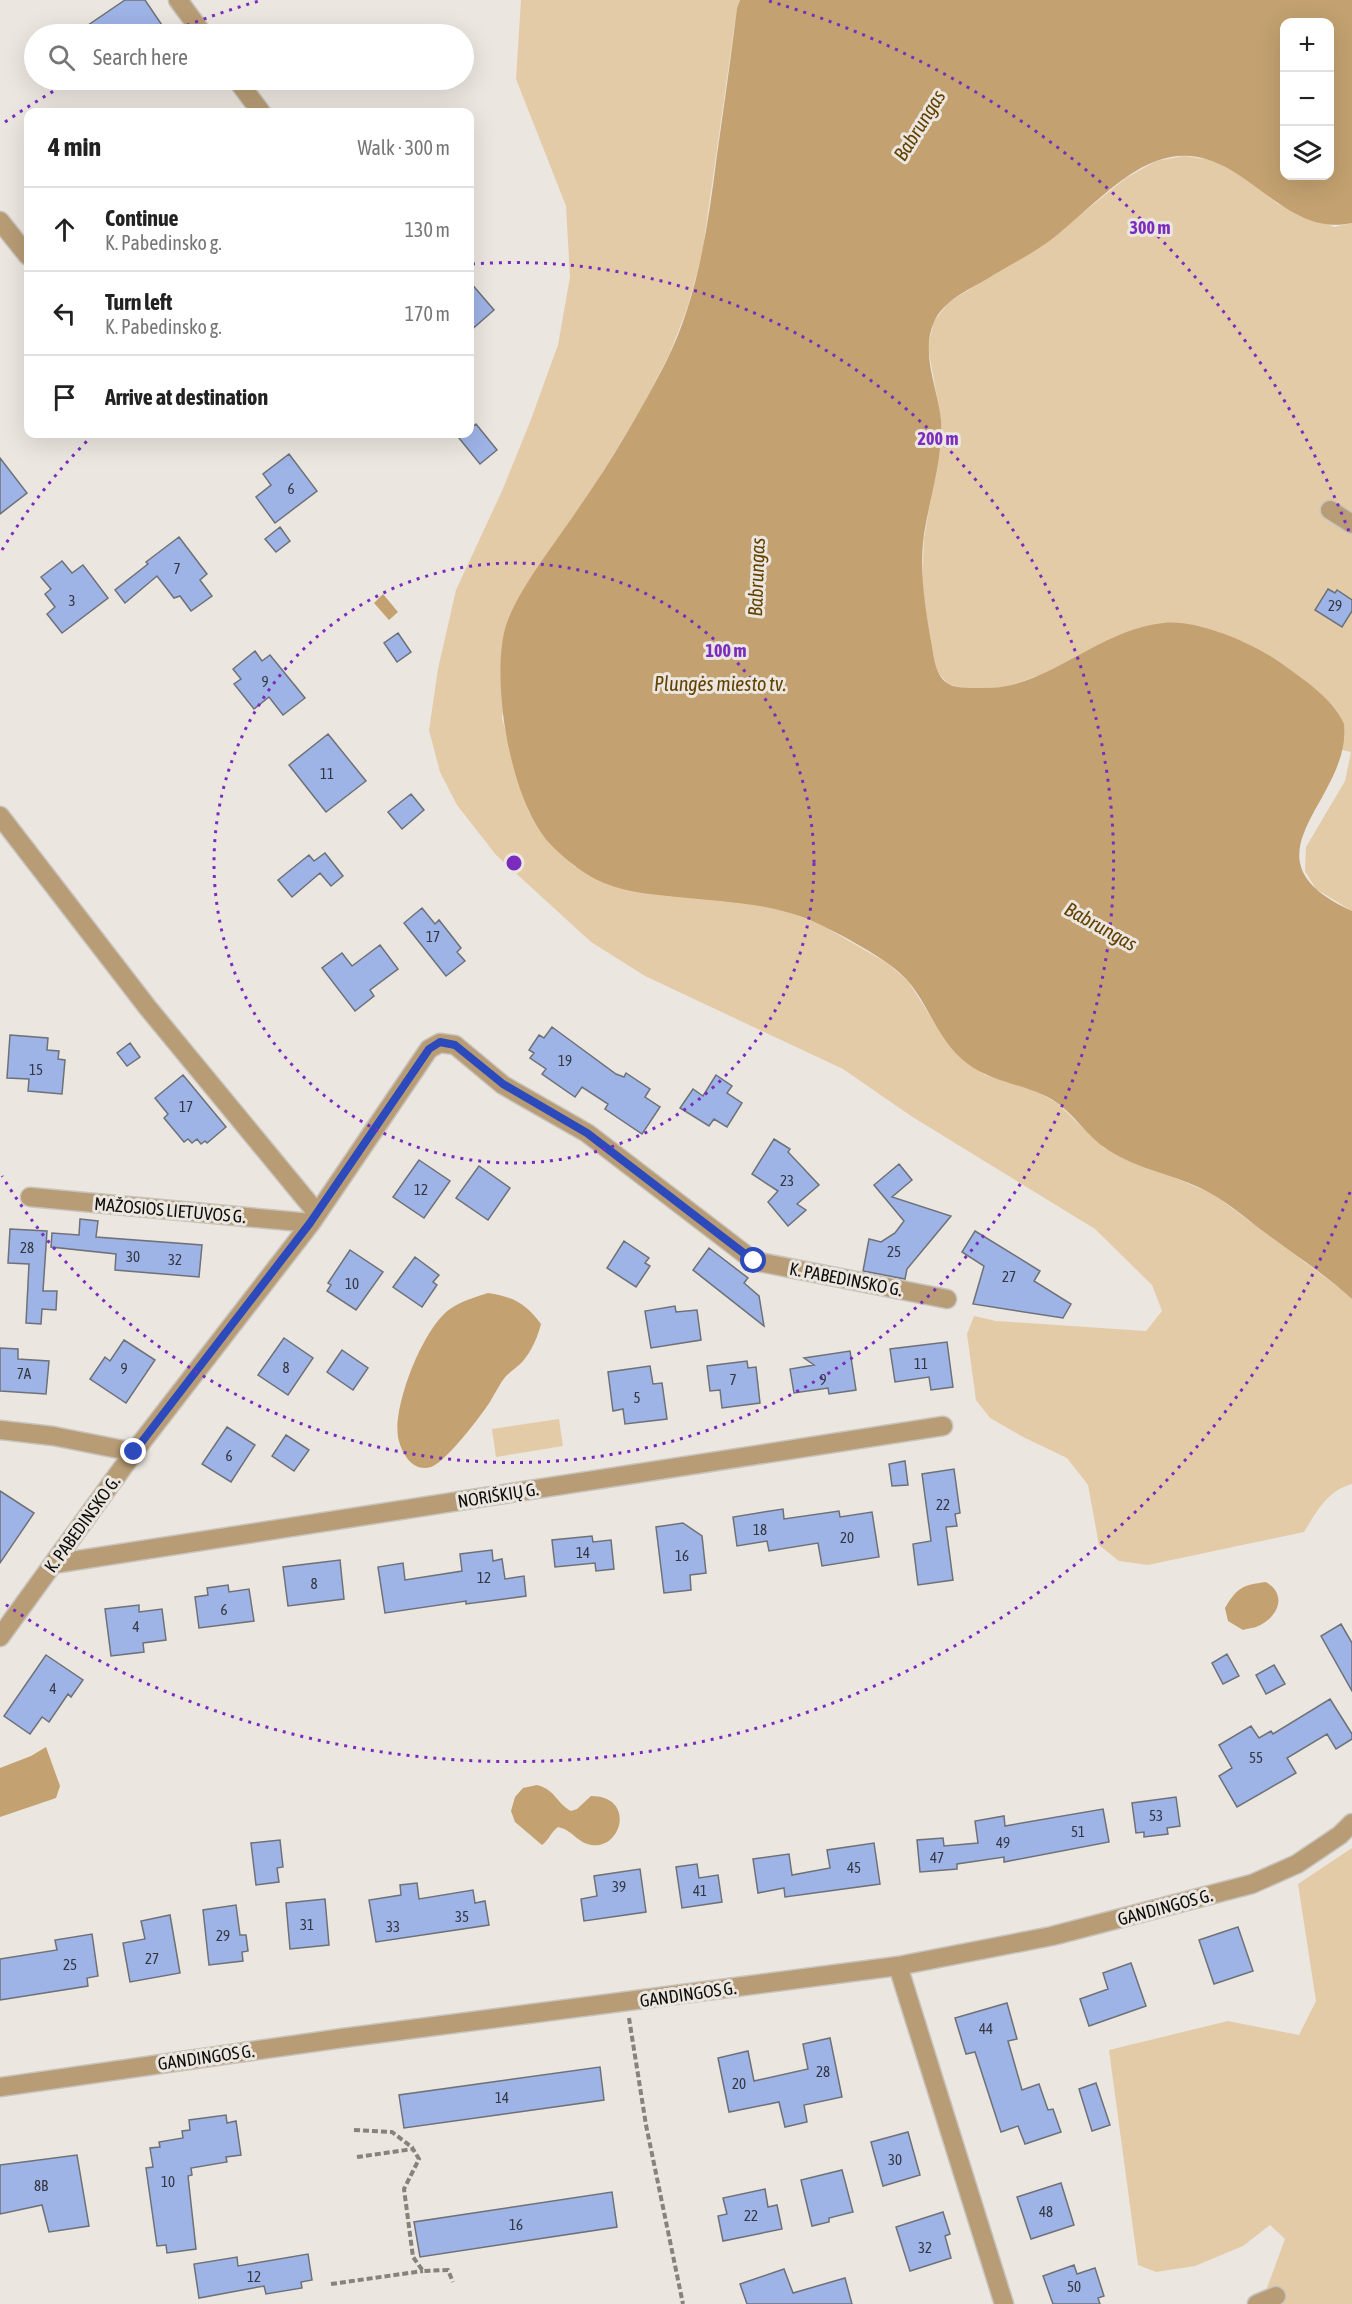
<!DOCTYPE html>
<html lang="en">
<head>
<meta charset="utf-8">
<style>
  body { margin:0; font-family:"Asap Condensed",sans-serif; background:#f6f6f6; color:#222 }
  .controls { position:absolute; right:18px; top:18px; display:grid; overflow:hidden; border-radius:12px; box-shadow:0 6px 24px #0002 }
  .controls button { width:54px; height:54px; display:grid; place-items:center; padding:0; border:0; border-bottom:2px solid #e0e0e0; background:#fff; color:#222; font:30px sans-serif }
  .stop { position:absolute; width:18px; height:18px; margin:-14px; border:4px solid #2c4abb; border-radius:50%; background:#fff }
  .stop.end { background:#2c4abb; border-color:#fff; box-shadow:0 2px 6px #0008 }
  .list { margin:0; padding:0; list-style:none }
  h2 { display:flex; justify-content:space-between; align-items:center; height:78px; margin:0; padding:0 24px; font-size:26px }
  h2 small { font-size:20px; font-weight:400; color:#767676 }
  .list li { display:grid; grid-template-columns:39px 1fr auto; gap:18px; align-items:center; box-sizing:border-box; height:84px; padding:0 24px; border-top:2px solid #e0e0e0 }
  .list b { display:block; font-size:22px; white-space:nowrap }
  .list p { margin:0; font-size:20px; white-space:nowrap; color:#767676 }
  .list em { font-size:20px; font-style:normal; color:#767676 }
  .icon { flex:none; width:33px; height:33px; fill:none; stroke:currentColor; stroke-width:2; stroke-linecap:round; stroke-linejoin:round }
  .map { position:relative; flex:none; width:1352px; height:2304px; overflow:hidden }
  .search { position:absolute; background:#fff; box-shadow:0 6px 24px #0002; left:24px; top:24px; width:450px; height:66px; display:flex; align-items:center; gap:15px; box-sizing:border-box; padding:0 21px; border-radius:33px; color:#767676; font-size:22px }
  .panel { position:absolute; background:#fff; box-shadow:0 6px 24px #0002; left:24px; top:108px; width:450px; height:330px; border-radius:12px }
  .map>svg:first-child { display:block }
  .green { fill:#e4cba8 }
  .water { fill:#c3a170; fill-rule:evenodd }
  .building { fill:#9eb3e6; stroke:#6e7178; stroke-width:1.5 }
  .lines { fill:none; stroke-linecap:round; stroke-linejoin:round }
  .minor-casing { stroke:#c8c3bd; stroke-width:21 }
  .path { stroke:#86827e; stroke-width:4; stroke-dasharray:6 3; stroke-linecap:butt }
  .minor { stroke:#b79c75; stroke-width:18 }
  .route { stroke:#2c4abb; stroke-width:8 }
  .ring { fill:none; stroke:#7b2cbf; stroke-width:3; stroke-dasharray:3 6 }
  .labels { text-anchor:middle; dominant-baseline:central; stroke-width:6; stroke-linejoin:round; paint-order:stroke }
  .number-label { font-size:15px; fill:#343742 }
  .street-label { font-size:18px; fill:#100e0c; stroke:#ebe6df }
  .water-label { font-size:20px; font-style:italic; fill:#634100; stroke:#ebe6df }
  .centre { fill:#7b2cbf; stroke:#ebe6df; stroke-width:3 }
  .ring-label { font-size:18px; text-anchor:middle; font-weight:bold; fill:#7b2cbf; stroke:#ebe6df; stroke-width:6; stroke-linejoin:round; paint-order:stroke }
</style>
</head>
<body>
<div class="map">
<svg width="1352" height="2304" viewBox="0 0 1352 2304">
  <rect width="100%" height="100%" fill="#ebe6df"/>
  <path class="green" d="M521 0H740L737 8 702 255 687 309 669 355 640 411 594 486 519 598 502 718 518 779 529 812 548 842 575 867 785 911 820 924 887 963 908 981 947 1042 985 1075 1036 1091 1057 1103 1104 1148 1213 1194 1341 1289 1352 1299V1484C1327 1491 1317 1511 1304 1532L1148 1565 1119 1561 1099 1545 1088 1485 1067 1458 1023 1437 990 1418 976 1400 967 1334 974 1316 996 1321 1146 1331 1162 1311 1152 1285 1095 1229 911 1116 843 1069 645 976 591 942 496 855 457 805 440 772 429 730 438 669 456 590 502 491 530 422 558 345 570 277 566 206 516 79Z
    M1184 156 1212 160 1243 175 1278 204 1334 227 1352 223V911L1316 889 1305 871 1306 847 1345 781 1351 752 1037 676 1006 687 967 689 948 684 936 670 922 589 924 538 939 452 941 420 928 347 934 321 949 302 1048 241 1126 178 1156 161Z
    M559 1419 563 1446 496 1457 492 1429Z
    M1352 1848V2304H1261L1285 2239 1270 2225 1243 2246 1195 2266 1156 2272 1138 2265 1109 2050 1228 2021 1299 2035 1316 2001 1298 1884Z"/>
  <path class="water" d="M740 0H1352V223C1276 240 1238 131 1156 161 1119 175 1084 214 1052 239 1032 254 1008 266 987 279 968 290 943 301 934 322 920 353 938 389 941 420 943 458 930 497 924 534 919 571 925 605 931 641 934 655 934 674 947 683 954 688 968 688 976 688 986 688 997 688 1007 686 1062 674 1106 629 1163 623 1196 619 1250 642 1278 661 1300 677 1333 698 1344 724 1352 801 1234 857 1352 911V1299C1327 1276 1298 1257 1271 1237 1251 1223 1232 1205 1210 1193 1178 1175 1139 1170 1108 1150 1087 1137 1074 1113 1053 1100 1026 1084 993 1083 968 1064 939 1043 930 1007 908 981 891 961 847 938 823 926 778 903 726 902 677 897 653 894 628 893 604 883 585 875 567 861 552 846 511 804 492 689 504 633 512 596 558 540 580 506 612 460 640 412 666 362 698 298 708 226 717 155 724 106 731 57 737 8ZM1284 22H1330V176H1284Z
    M383 594 398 612 389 620 374 603Z
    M488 1293C514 1297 525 1303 541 1324 538 1335 533 1348 526 1357 521 1365 512 1370 506 1376 500 1383 496 1392 491 1400 483 1414 445 1463 431 1467 412 1473 401 1452 398 1437 393 1405 423 1328 450 1309 461 1301 476 1297 488 1293Z
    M1266 1582C1285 1593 1281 1613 1262 1624 1257 1628 1249 1628 1243 1630L1228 1621 1225 1608C1237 1588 1242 1585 1266 1582Z
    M46 1747 60 1786 56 1798 0 1817V1768L31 1756Z
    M537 1785C556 1790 556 1803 571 1811L577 1809 591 1796C636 1796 622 1850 591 1845 576 1842 573 1830 558 1827 551 1832 549 1840 542 1845L515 1822 511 1811 515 1797 523 1788Z"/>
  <path class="building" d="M125 0H145L168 34H75Z
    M470 282 494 310 470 331Z
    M476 424 497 450 480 464 459 438 464 434H470V429Z
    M289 454 317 491 275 523 256 497 271 485 263 474Z
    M0 458 27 493 0 514Z
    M280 527 290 541 276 552 265 539Z
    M179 537 207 574 200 580 212 596 191 611 180 596 174 598 157 576 125 603 115 590 148 564 146 562Z
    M62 561 72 573 83 565 108 598 62 633 47 614 55 607 45 594 51 589 41 577Z
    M1328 589 1335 593 1337 590 1352 600V611L1342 627 1315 610Z
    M398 633 411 652 397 662 384 643Z
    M255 651 262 661 270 655 305 698 283 715 269 697 254 709 234 684 241 679 233 669Z
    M328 734 366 781 326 812 289 765Z
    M411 794 424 810 402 829 388 812Z
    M325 853 343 876 331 886 320 873 292 897 278 880 309 855 314 861Z
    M422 908 435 924 439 920 461 948 457 952 465 961 446 976 404 923Z
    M380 945 398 969 370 990 374 996 355 1011 322 968 342 953 352 966Z
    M552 1027 616 1074 624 1077 626 1073 650 1089 645 1097 660 1107 642 1134 605 1109 608 1104 582 1087 575 1097 542 1074 546 1069 530 1058 534 1053 529 1050 539 1035 544 1038Z
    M10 1035 48 1038 47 1050 59 1051 58 1059 65 1060 62 1094 28 1091 29 1079 7 1078Z
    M130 1043 140 1057 127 1066 117 1053Z
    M183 1075 226 1127 207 1143 205 1141 201 1144 197 1139 192 1143 188 1139 184 1142 164 1118 168 1114 155 1098Z
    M716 1075 732 1086 727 1093 742 1103 727 1127 714 1119 709 1126 680 1108 693 1089 703 1096Z
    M774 1139 790 1149 788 1152 819 1185 797 1204 806 1210 788 1226 768 1202 778 1191 752 1174Z
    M419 1160 450 1181 424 1218 393 1197Z
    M899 1164 912 1180 892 1197 951 1216 907 1269 905 1279 863 1271 869 1239 881 1242 895 1233 904 1221 874 1185Z
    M479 1166 510 1188 488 1220 456 1198Z
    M80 1219 98 1221 96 1237 202 1245 199 1277 115 1270 116 1254 51 1247 52 1233 79 1235Z
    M10 1229 47 1231 43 1291H57L56 1310 42 1309 41 1324 26 1323 29 1264 8 1263Z
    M975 1231 1040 1271 1034 1281 1071 1304 1063 1318 973 1304 984 1266 962 1252Z
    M624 1241 649 1258 645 1263 650 1266 636 1287 607 1268Z
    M709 1248 748 1278 744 1283 759 1296 764 1326 693 1270Z
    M350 1250 383 1272 356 1310 327 1291 331 1285 328 1283Z
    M415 1257 439 1275 433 1282 437 1285 422 1307 393 1287Z
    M675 1306 676 1312 697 1310 701 1340 651 1348 645 1311Z
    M284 1338 313 1358 288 1395 258 1375Z
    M124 1340 155 1360 126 1403 90 1379 105 1357 110 1361Z
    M947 1342 953 1387 931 1390 929 1377 895 1382 890 1349Z
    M0 1348 18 1349V1359L49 1361 46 1394 0 1391Z
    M342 1350 368 1368 353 1390 327 1372Z
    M850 1351 856 1390 829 1394 828 1388 794 1393 790 1369 814 1365 804 1358Z
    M747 1361 748 1368 756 1367 760 1403 722 1408 720 1390 710 1391 707 1366Z
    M650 1366 653 1384 662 1383 667 1419 625 1424 623 1409 613 1411 608 1372Z
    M227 1427 255 1445 231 1482 202 1464Z
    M286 1435 309 1450 294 1471 272 1456Z
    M905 1461 908 1485 892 1486 889 1464Z
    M954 1469 960 1513 955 1514 957 1526 946 1527 953 1580 918 1585 913 1544 931 1541 922 1474Z
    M0 1491 34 1513 0 1563Z
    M783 1509 784 1519 839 1511 840 1517 872 1512 879 1557 822 1566 818 1543 769 1551 767 1541 737 1546 733 1517Z
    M683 1523 702 1536 706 1573 690 1575 691 1590 664 1593 656 1527Z
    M592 1536 593 1542 611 1540 614 1569 596 1571 595 1563 555 1567 552 1540Z
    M492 1550 493 1561 502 1559 505 1579 524 1576 526 1596 466 1604V1601L385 1613 378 1567 403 1563 405 1580 462 1571 460 1554Z
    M340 1560 344 1599 288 1606 283 1567Z
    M228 1585 229 1592 249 1589 254 1621 199 1628 195 1597 208 1595 207 1588Z
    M139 1605V1612L162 1609 166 1640 143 1643 144 1652 111 1656 105 1609Z
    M1341 1624 1352 1643V1691L1321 1636Z
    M1227 1654 1239 1676 1223 1684 1212 1663Z
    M46 1655 83 1680 71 1697 68 1694 49 1722 42 1717 30 1734 4 1716Z
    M1274 1665 1285 1684 1266 1694 1256 1675Z
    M1330 1699 1352 1734V1739L1336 1749 1327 1734 1287 1758 1296 1773 1237 1807 1219 1776 1232 1768 1219 1745 1251 1726 1259 1738 1271 1731 1273 1734Z
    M1176 1797 1180 1826 1167 1828 1168 1834 1144 1837V1832L1136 1833 1132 1803Z
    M1103 1809 1109 1842 1004 1862V1857L957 1864V1869L920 1872 917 1840 943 1838 944 1846 978 1843 975 1821 1004 1816 1005 1826Z
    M280 1840 283 1867 277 1868 279 1882 256 1885 251 1843Z
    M874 1843 880 1884 785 1897 784 1888 758 1893 753 1859 789 1854 792 1875 830 1868 827 1850Z
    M697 1864 699 1878 718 1875 722 1902 682 1908 676 1867Z
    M640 1869 646 1912 584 1921 581 1899 597 1896 594 1876Z
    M417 1883 419 1899 473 1890 475 1903 485 1901 489 1925 376 1942 369 1900 401 1895 400 1885Z
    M325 1899 329 1945 290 1949 286 1903Z
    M236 1905 240 1935H246L248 1951 242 1952 243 1961 209 1965 203 1910Z
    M170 1915 180 1973 130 1982 123 1943 145 1939 141 1921Z
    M1238 1927 1253 1971 1214 1984 1199 1940Z
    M92 1934 98 1976 87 1978 88 1986 0 2000V1959L57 1950 55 1940Z
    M1131 1963 1146 2006 1089 2026 1080 1999 1108 1989 1103 1973Z
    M1007 2003 1017 2039 1008 2041 1022 2090 1039 2084 1048 2110 1053 2109 1061 2132 1025 2144 1018 2126 1001 2132 975 2052 966 2054 955 2018Z
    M830 2038 842 2097 804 2105 807 2122 785 2127 779 2102 729 2112 718 2058 748 2051 754 2081 808 2069 803 2044Z
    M600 2067 604 2100 404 2128 399 2095Z
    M1096 2083 1110 2125 1092 2131 1079 2089Z
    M226 2115 227 2123 236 2121 241 2155 226 2157 227 2162 191 2168 192 2175 188 2176 196 2249 167 2253 166 2245 157 2246 146 2168 153 2167 150 2148 160 2147 159 2142 183 2138 182 2131 190 2130 189 2120Z
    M908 2132 920 2175 883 2186 871 2142Z
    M77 2155 89 2226 49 2232 42 2205 0 2214V2165Z
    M842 2170 853 2212 829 2218V2222L812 2226 801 2180Z
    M1061 2183 1074 2225 1031 2239 1017 2197Z
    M765 2189 768 2207 777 2205 782 2229 723 2241 718 2216 727 2214 723 2198Z
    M612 2192 617 2227 420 2257 414 2222Z
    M943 2212 950 2234 945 2236 951 2258 910 2271 896 2227Z
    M308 2254 312 2280 301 2282 302 2288 266 2294 264 2286 199 2298 194 2264 237 2257 238 2266Z
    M1074 2265 1077 2274 1095 2268 1104 2296 1098 2298 1100 2304H1053L1043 2276Z
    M784 2269 793 2293 845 2278 852 2304H747L740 2284Z"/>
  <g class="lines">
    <g class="minor-casing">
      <path id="minor" d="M178 0 203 34
        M237 80 261 112
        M0 221 28 256
        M1330 510 1352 524
        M0 816 148 1008 317 1213
        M30 1197 311 1223
        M0 1430 53 1436 134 1452
        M53 1564 943 1426
        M0 1637 134 1452 311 1223 429 1049 440 1043 455 1045 503 1085 587 1133 754 1261 947 1299
        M898 1966 1004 2304
        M0 2087 343 2038 898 1966 1052 1936 1252 1884 1297 1864 1340 1835 1352 1823
        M1257 2304 1276 2296"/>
    </g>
    <path class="path" d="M629 2018 646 2125 683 2304
      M354 2130 392 2132 413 2148
      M357 2157 413 2149 419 2159 404 2189 413 2257 423 2271 448 2270 453 2282
      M331 2284 423 2271"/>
    <use href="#minor" class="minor"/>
  </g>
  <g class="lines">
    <path class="route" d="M134 1452 310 1223 429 1049 440 1042 455 1045 503 1084 587 1133 754 1261"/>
  </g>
  <g class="ring">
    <circle cx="514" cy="863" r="300"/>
    <path d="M2 550A600 600 0 0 1 93 435M472 264A600 600 0 1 1 2 1176"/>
    <path d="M1350 1192A899 899 0 0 1 5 1604M5 122A899 899 0 0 1 71 81M170 32A899 899 0 0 1 259 1M769 1A899 899 0 0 1 1350 534"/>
  </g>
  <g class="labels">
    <g class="number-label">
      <text x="291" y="488">6</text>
      <text x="177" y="568">7</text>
      <text x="72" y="600">3</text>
      <text x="1335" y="605">29</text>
      <text x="265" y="681">9</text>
      <text x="327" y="773">11</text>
      <text x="433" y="936">17</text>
      <text x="565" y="1060">19</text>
      <text x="36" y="1069">15</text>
      <text x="186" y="1106">17</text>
      <text x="787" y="1180">23</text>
      <text x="421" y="1189">12</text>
      <text x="27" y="1247">28</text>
      <text x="894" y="1251">25</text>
      <text x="133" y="1256">30</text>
      <text x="175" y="1259">32</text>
      <text x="1009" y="1276">27</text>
      <text x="352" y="1283">10</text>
      <text x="921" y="1363">11</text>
      <text x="286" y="1367">8</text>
      <text x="124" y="1368">9</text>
      <text x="24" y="1373">7A</text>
      <text x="733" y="1379">7</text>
      <text x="823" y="1379">9</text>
      <text x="637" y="1397">5</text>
      <text x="229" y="1455">6</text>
      <text x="943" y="1504">22</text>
      <text x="760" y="1529">18</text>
      <text x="847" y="1537">20</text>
      <text x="583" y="1552">14</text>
      <text x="682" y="1555">16</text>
      <text x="484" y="1577">12</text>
      <text x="314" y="1583">8</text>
      <text x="224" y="1609">6</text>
      <text x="136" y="1626">4</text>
      <text x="53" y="1688">4</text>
      <text x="1256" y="1757">55</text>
      <text x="1156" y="1815">53</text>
      <text x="1078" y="1831">51</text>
      <text x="1003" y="1842">49</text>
      <text x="937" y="1857">47</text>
      <text x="854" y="1867">45</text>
      <text x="619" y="1886">39</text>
      <text x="700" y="1890">41</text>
      <text x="462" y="1916">35</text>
      <text x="307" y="1924">31</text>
      <text x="393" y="1926">33</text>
      <text x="223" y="1935">29</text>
      <text x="152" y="1958">27</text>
      <text x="70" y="1964">25</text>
      <text x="986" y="2028">44</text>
      <text x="823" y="2071">28</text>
      <text x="739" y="2083">20</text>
      <text x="502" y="2097">14</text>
      <text x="895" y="2159">30</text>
      <text x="168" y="2181">10</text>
      <text x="41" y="2185">8B</text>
      <text x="1046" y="2211">48</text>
      <text x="751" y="2215">22</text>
      <text x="516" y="2224">16</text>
      <text x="925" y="2247">32</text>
      <text x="254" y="2276">12</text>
      <text x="1074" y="2286">50</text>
    </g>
    <g class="street-label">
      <text transform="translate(170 1210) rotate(5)">MAŽOSIOS LIETUVOS G.</text>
      <text transform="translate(846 1279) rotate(11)">K. PABEDINSKO G.</text>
      <text transform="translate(498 1495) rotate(-9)">NORIŠKIŲ G.</text>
      <text transform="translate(82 1524) rotate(-54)">K. PABEDINSKO G.</text>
      <text transform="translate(1165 1907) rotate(-15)">GANDINGOS G.</text>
      <text transform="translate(688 1994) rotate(-8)">GANDINGOS G.</text>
      <text transform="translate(206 2057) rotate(-8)">GANDINGOS G.</text>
    </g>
    <g class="water-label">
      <text transform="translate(919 125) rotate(-58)">Babrungas</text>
      <text transform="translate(756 577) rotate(-88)">Babrungas</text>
      <text x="720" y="683">Plungės miesto tv.</text>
      <text transform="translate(1101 926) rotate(29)">Babrungas</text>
    </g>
  </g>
  <circle cx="514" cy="863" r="9" class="centre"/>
  <g class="ring-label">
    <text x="1150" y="234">300 m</text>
    <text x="938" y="445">200 m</text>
    <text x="726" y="657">100 m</text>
  </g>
</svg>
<div class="controls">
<button>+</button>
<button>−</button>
<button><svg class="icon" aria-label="layers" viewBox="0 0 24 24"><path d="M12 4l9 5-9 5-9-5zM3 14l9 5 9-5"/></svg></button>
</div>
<div class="stop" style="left:754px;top:1261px"></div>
<div class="stop end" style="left:134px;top:1452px"></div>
<div class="search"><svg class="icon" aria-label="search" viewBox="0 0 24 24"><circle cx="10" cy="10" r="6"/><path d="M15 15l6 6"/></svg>Search here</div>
<section class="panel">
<h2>4 min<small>Walk · 300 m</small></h2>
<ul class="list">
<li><svg class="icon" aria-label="ahead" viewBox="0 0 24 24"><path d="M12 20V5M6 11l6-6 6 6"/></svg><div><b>Continue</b><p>K. Pabedinsko g.</p></div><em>130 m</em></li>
<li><svg class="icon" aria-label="left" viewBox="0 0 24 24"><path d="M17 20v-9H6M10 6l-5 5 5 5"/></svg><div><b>Turn left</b><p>K. Pabedinsko g.</p></div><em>170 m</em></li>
<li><svg class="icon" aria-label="arrive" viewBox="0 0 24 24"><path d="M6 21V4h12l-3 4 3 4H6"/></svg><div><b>Arrive at destination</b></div></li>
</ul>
</section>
</div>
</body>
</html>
